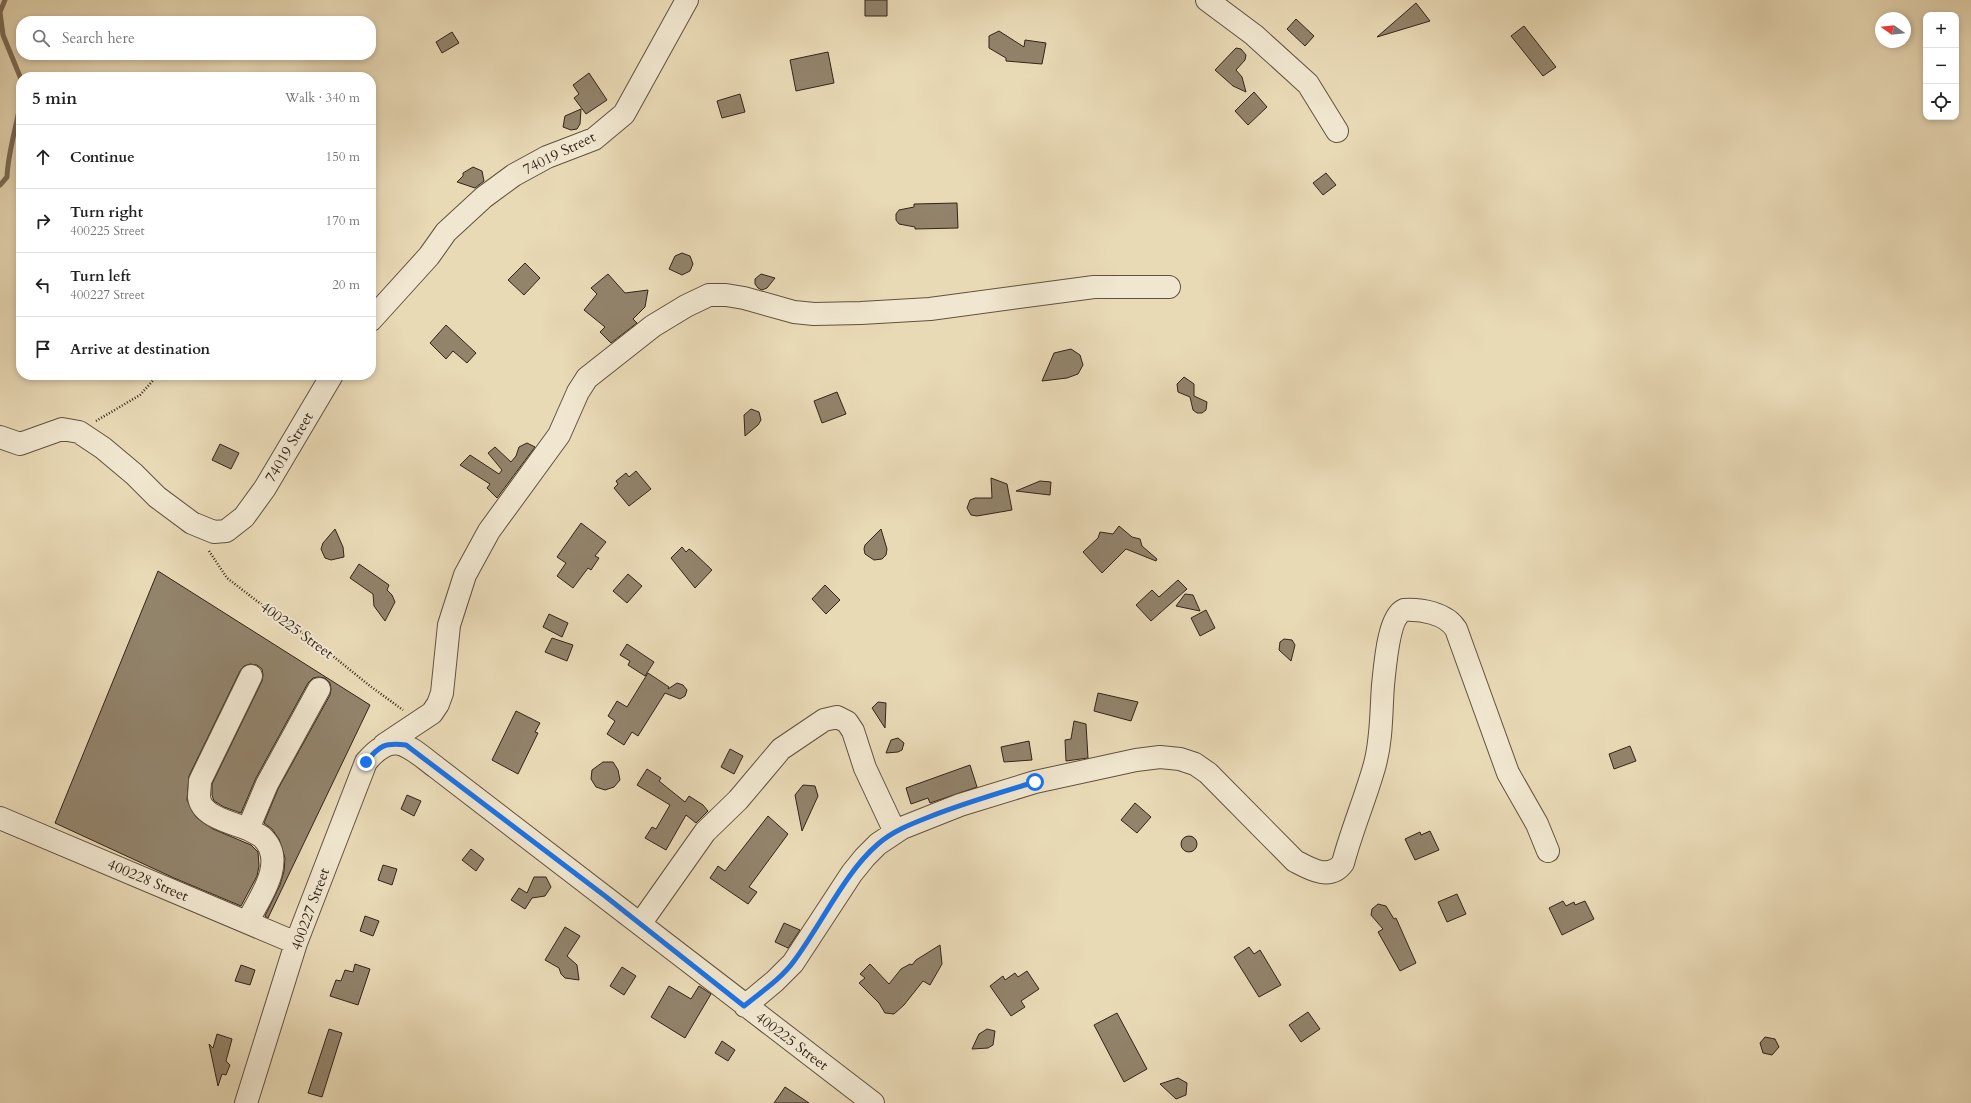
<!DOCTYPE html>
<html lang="en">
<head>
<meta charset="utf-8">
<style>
  body { margin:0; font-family:Cardo,serif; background:#f6f6f6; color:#222 }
  .controls { position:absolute; right:12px; top:12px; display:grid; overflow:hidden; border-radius:8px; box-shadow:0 2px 6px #0003 }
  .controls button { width:36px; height:36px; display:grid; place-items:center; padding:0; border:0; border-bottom:1px solid #e0e0e0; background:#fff; color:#222; font:20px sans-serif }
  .compass { position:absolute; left:1875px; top:12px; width:36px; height:36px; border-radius:50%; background:#fff; box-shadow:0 2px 6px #0003; rotate:285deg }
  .stop { position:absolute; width:12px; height:12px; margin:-9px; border:3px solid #1a73e8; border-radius:50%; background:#fff }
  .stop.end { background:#1a73e8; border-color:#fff; box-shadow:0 1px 4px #0008 }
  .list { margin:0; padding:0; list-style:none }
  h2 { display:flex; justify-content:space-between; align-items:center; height:52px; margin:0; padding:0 16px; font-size:17px }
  h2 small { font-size:13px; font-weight:400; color:#767676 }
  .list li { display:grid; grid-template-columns:26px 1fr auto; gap:12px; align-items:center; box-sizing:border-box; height:64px; padding:0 16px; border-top:1px solid #e0e0e0 }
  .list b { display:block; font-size:15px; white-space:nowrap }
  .list p { margin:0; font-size:13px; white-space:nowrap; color:#767676 }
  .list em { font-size:13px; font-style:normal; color:#767676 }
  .icon { flex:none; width:22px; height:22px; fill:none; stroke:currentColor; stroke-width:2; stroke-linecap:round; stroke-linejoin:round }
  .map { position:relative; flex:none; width:1971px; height:1103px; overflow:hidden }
  .search { position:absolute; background:#fff; box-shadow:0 2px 6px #0003; left:16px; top:16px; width:360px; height:44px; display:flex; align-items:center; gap:10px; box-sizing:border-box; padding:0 14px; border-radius:16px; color:#767676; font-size:15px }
  .panel { position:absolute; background:#fff; box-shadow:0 2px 6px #0003; left:16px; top:72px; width:360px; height:308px; border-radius:16px }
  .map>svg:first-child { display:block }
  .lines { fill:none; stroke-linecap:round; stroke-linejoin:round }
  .stream { stroke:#7b6c57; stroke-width:5 }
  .building { fill:#92836b; stroke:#342419 }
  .minor-casing { stroke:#615240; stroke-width:24 }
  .path { stroke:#342419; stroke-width:2.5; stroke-dasharray:1 2; stroke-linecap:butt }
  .minor { stroke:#f1e7d0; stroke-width:22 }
  .route { stroke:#1a73e8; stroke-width:5 }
  .labels { text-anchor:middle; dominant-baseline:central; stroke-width:4; stroke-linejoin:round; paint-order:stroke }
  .street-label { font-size:15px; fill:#342419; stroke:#f1e7d0 }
</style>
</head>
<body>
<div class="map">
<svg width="1971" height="1103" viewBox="0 0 1971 1103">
  <rect width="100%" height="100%" fill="#e9dab6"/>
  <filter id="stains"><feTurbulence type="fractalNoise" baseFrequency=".005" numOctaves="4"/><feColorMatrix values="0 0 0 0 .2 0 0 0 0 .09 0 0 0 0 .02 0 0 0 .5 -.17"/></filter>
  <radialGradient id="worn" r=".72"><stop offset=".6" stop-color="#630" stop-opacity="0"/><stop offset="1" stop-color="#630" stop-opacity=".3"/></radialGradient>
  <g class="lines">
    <path class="stream" d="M0 12 3 35 21 79
      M0 12 5 0
      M0 185 7 177C8 151 17 126 21 99"/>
  </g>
  <path class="building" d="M865 0H887V16H865Z
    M1416 3 1430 21 1377 37Z
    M1296 19 1314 36 1305 46 1287 29Z
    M1524 26 1556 67 1543 76 1511 36Z
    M999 31 1024 47 1025 40 1046 43 1042 64 1006 61V58L989 48V36Z
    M452 32 459 43 442 53 436 42Z
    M1236 48 1241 49 1246 55 1245 60 1236 70 1242 77 1246 92 1233 86 1215 70Z
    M828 52 834 83 796 91 790 60Z
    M589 73 607 100 586 114 574 98 579 94 573 85Z
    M1254 92 1267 107 1248 125 1235 111Z
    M740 94 745 112 722 118 717 101Z
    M581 109 580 124 577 129 571 130 563 127 565 116Z
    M473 167 482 171 484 181 475 188 457 182 463 176V173Z
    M1326 173 1336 185 1323 195 1313 183Z
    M957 203 958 228 915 229V227L899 224 896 220V214L899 210 914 207V204Z
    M682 253 690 256 693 264 690 271 682 275 669 269 675 256Z
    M525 263 540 278 524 295 508 280Z
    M608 274 625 293 648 290 645 307 633 319 637 323 611 343 600 332 605 327 584 310 597 294 591 288Z
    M761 274 775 278 767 288 762 290 758 288 755 284V279Z
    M446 325 476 353 467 363 453 351 446 359 430 343Z
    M1071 349 1080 355 1083 365 1078 374 1067 378 1042 381 1054 353Z
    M1184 377 1194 384V396L1207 402 1206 410 1202 413H1197L1193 410 1190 397 1178 392 1177 384Z
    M837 392 846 414 822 423 814 401Z
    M751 409 759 412 761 420 758 425 745 436 744 415Z
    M527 443 535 447 497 498 487 488 490 484 460 465 470 455 499 474 502 470 488 453 495 447 511 462 516 456 519 447Z
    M220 444 239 453 231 469 212 460Z
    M636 471 651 489 629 506 614 488 618 484 616 481 626 473 629 477Z
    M991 478 1007 484 1012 510 977 516 971 515 967 508 970 500 975 498H992Z
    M1040 481 1051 482 1050 495 1016 491Z
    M581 523 606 542 595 556 599 558 591 570 588 568 573 588 557 576 566 563 557 557Z
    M1119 526 1132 537 1140 539 1142 546 1157 559 1156 561 1126 549 1102 573 1083 552 1098 538 1100 532 1113 534Z
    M335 529 343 547 344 557 331 560 325 558 321 549 323 543Z
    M881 529 887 549 886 555 882 559 874 560 865 554 864 549 865 545Z
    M682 547 686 552 689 549 692 551 712 570 695 588 671 558Z
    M359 564 389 585 387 590 392 595 395 602 385 621 374 606 373 594 350 578Z
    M158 571 370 705 268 918 265 916 280 885 284 871 285 858 279 839 272 829 264 823 278 789 330 695 331 689 330 683 325 678 318 677 313 678 308 683 256 778 241 813 224 807 214 801 212 795V784L262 681 263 675 262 669 257 665 250 664 244 666 240 671 189 776 187 800 196 817 213 829 251 845 258 852 259 866 257 876 241 906 174 878 55 823Z
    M628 574 642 586 627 603 613 591Z
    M1178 580 1187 589 1151 621 1136 605 1152 590 1159 597Z
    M825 585 840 600 826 614 812 599Z
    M1185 594 1193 595 1200 611 1176 606Z
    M1206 610 1215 628 1200 636 1191 618Z
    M549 614 568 623 562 637 543 627Z
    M552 638 573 645 567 661 545 652Z
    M1284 639 1292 640 1295 645 1291 661 1279 650 1280 642Z
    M627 644 654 662 645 676 628 665 630 661 620 655Z
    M648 673 669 687 668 689 677 683 683 685 687 690 685 696 680 699 665 693 638 736 632 732 624 745 607 734 615 721 608 716 617 701 627 707Z
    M1098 693 1138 702 1131 721 1094 711Z
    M878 702 886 703 885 728 872 708Z
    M516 711 540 723 535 732 538 733 518 774 492 760Z
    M1074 721 1086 724 1088 758 1066 761 1065 740 1071 739Z
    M898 738 904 743 902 750 898 752 886 753 891 740Z
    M1029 741 1032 760 1004 762 1001 747Z
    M1630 746 1636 761 1614 769 1609 754Z
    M730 749 743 756 734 774 721 767Z
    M603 762H613L618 770 620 780 614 787 605 790 596 787 591 779 592 770Z
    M970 765 977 787 930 803 928 798 911 804 906 788Z
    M647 769 661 778 659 781 685 802 689 796 703 805 708 811 696 823 686 815 666 850 645 838 652 827 656 829 670 805 637 785Z
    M803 785 815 786 818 796 802 831 795 795Z
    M407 795 421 801 414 816 401 809Z
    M1135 803 1151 817 1137 833 1121 820Z
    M768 816 788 834 749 887 757 892 748 904 710 878 718 866 725 871Z
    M1430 831 1439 850 1415 860 1405 839 1420 832 1421 835Z
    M1181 844a8 8 0 1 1 16 0a8 8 0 1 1-16 0Z
    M471 849 484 859 476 871 462 860Z
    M383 865 397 869 392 885 378 880Z
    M534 877H546L551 887 545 896 532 898 525 909 511 900 519 888 527 893Z
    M1457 894 1466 914 1447 922 1438 902Z
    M1563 901 1566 906 1574 902 1575 905 1585 901 1594 919 1562 935 1549 908Z
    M1378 904 1386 906 1394 919 1396 918 1416 963 1400 971 1378 932 1383 929 1371 915 1372 909Z
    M365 916 379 921 373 936 360 931Z
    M784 923 800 930 788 948 775 942Z
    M565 927 580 936 567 956 577 965 579 980 565 978 561 974 559 968 545 960Z
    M940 945 942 964 930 985 923 981 904 1005 894 1014 885 1013 879 1003 859 983 865 978 860 974 870 964 889 984 901 969 910 964 912 965 916 960Z
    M1249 947 1254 954 1260 950 1281 985 1259 997 1234 957Z
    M355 964 370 969 358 1005 330 996 336 980 341 981 345 970 353 972Z
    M241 965 255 970 250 985 235 981Z
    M622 967 636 976 624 995 610 986Z
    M1027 971 1039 989 1021 1001 1025 1007 1011 1016 990 986 1003 976 1005 980 1015 973 1018 977Z
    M669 986 691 999 699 986 711 994 685 1038 651 1017Z
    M1308 1012 1320 1029 1301 1042 1289 1025Z
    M1117 1013 1147 1069 1124 1082 1094 1025Z
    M329 1029 342 1033 322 1097 308 1093Z
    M987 1029 995 1031 993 1045 988 1048 972 1049 979 1034Z
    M217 1034 232 1039 226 1061 230 1065 226 1075 222 1074 218 1086 209 1044 213 1048Z
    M1765 1037 1775 1039 1779 1047 1772 1055 1763 1053 1760 1043Z
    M722 1041 735 1050 728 1061 715 1053Z
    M1178 1078 1187 1083 1186 1095 1176 1099 1160 1084Z
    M785 1087 809 1103H774Z"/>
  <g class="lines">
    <g class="minor-casing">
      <path id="minor" d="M1207 0 1254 35 1308 84 1337 131
        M371 320 429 256 446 232 484 197 514 175 547 157 594 139 624 114 687 0
        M0 437 20 444 62 429 79 432 103 448 134 474 157 497 192 523 214 532 226 531 244 517 265 488 332 375
        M384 745 432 713 438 704 442 693 449 625 465 575 489 531 559 435 578 392 587 378 653 326 686 306 709 295H726L744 298 794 312 814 314 861 313 930 309 1094 287H1169
        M0 818 296 943
        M248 829C233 823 201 817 199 797 199 792 200 786 200 781L251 676
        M247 922C259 899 288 861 262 837 258 834 253 832 248 829L267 784 319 689
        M640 924 705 832 738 800 781 749 824 720 837 717 847 722 853 731 865 768 895 832
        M745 1006 775 981 793 963 852 873 865 857 878 844 902 828 960 805 1035 782 1136 760 1160 757 1180 759 1195 764 1208 773 1295 861C1310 869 1330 881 1343 863 1352 829 1366 797 1375 764 1382 738 1381 711 1383 685 1385 668 1388 617 1404 610 1421 609 1446 613 1456 629L1508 773 1537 824 1548 851
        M246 1103 296 943 366 762C394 728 409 747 437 768L873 1103"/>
    </g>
    <path class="path" d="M96 421 140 395 158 375
      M209 551 227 578 266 608 313 640 370 686 403 710"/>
    <use href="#minor" class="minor"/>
  </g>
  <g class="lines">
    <path class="route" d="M366 762C379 746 385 742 406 745L605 896 744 1006C761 992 781 979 794 961 821 925 845 872 878 844 893 831 911 824 929 817 964 803 999 793 1035 782"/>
  </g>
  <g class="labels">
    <g class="street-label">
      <text transform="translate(559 153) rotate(-26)">74019 Street</text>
      <text transform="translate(289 447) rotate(-59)">74019 Street</text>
      <text transform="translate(297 630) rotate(36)">400225 Street</text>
      <text transform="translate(148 880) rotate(23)">400228 Street</text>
      <text transform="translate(310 909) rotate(-70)">400227 Street</text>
      <text transform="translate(792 1041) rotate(37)">400225 Street</text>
    </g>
  </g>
  <rect width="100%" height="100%" filter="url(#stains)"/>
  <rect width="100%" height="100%" fill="url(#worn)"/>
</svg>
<div class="controls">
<button>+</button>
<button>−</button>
<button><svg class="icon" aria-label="locate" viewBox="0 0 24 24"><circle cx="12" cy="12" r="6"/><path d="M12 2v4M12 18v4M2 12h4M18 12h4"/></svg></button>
</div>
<svg class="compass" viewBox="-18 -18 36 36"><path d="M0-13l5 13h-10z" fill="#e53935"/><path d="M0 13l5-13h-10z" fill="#767676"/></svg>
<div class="stop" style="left:1035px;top:782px"></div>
<div class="stop end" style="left:366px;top:762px"></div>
<div class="search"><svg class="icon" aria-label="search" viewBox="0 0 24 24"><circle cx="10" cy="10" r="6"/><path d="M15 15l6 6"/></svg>Search here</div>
<section class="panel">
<h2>5 min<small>Walk · 340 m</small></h2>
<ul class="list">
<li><svg class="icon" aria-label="ahead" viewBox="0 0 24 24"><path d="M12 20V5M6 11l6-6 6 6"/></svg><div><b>Continue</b></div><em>150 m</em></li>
<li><svg class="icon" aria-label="right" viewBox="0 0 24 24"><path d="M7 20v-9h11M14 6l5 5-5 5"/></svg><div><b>Turn right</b><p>400225 Street</p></div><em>170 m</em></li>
<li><svg class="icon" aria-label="left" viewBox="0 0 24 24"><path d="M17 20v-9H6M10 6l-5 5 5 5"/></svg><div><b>Turn left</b><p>400227 Street</p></div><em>20 m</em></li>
<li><svg class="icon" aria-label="arrive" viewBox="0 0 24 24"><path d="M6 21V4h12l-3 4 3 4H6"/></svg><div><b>Arrive at destination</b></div></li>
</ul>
</section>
</div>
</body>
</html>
